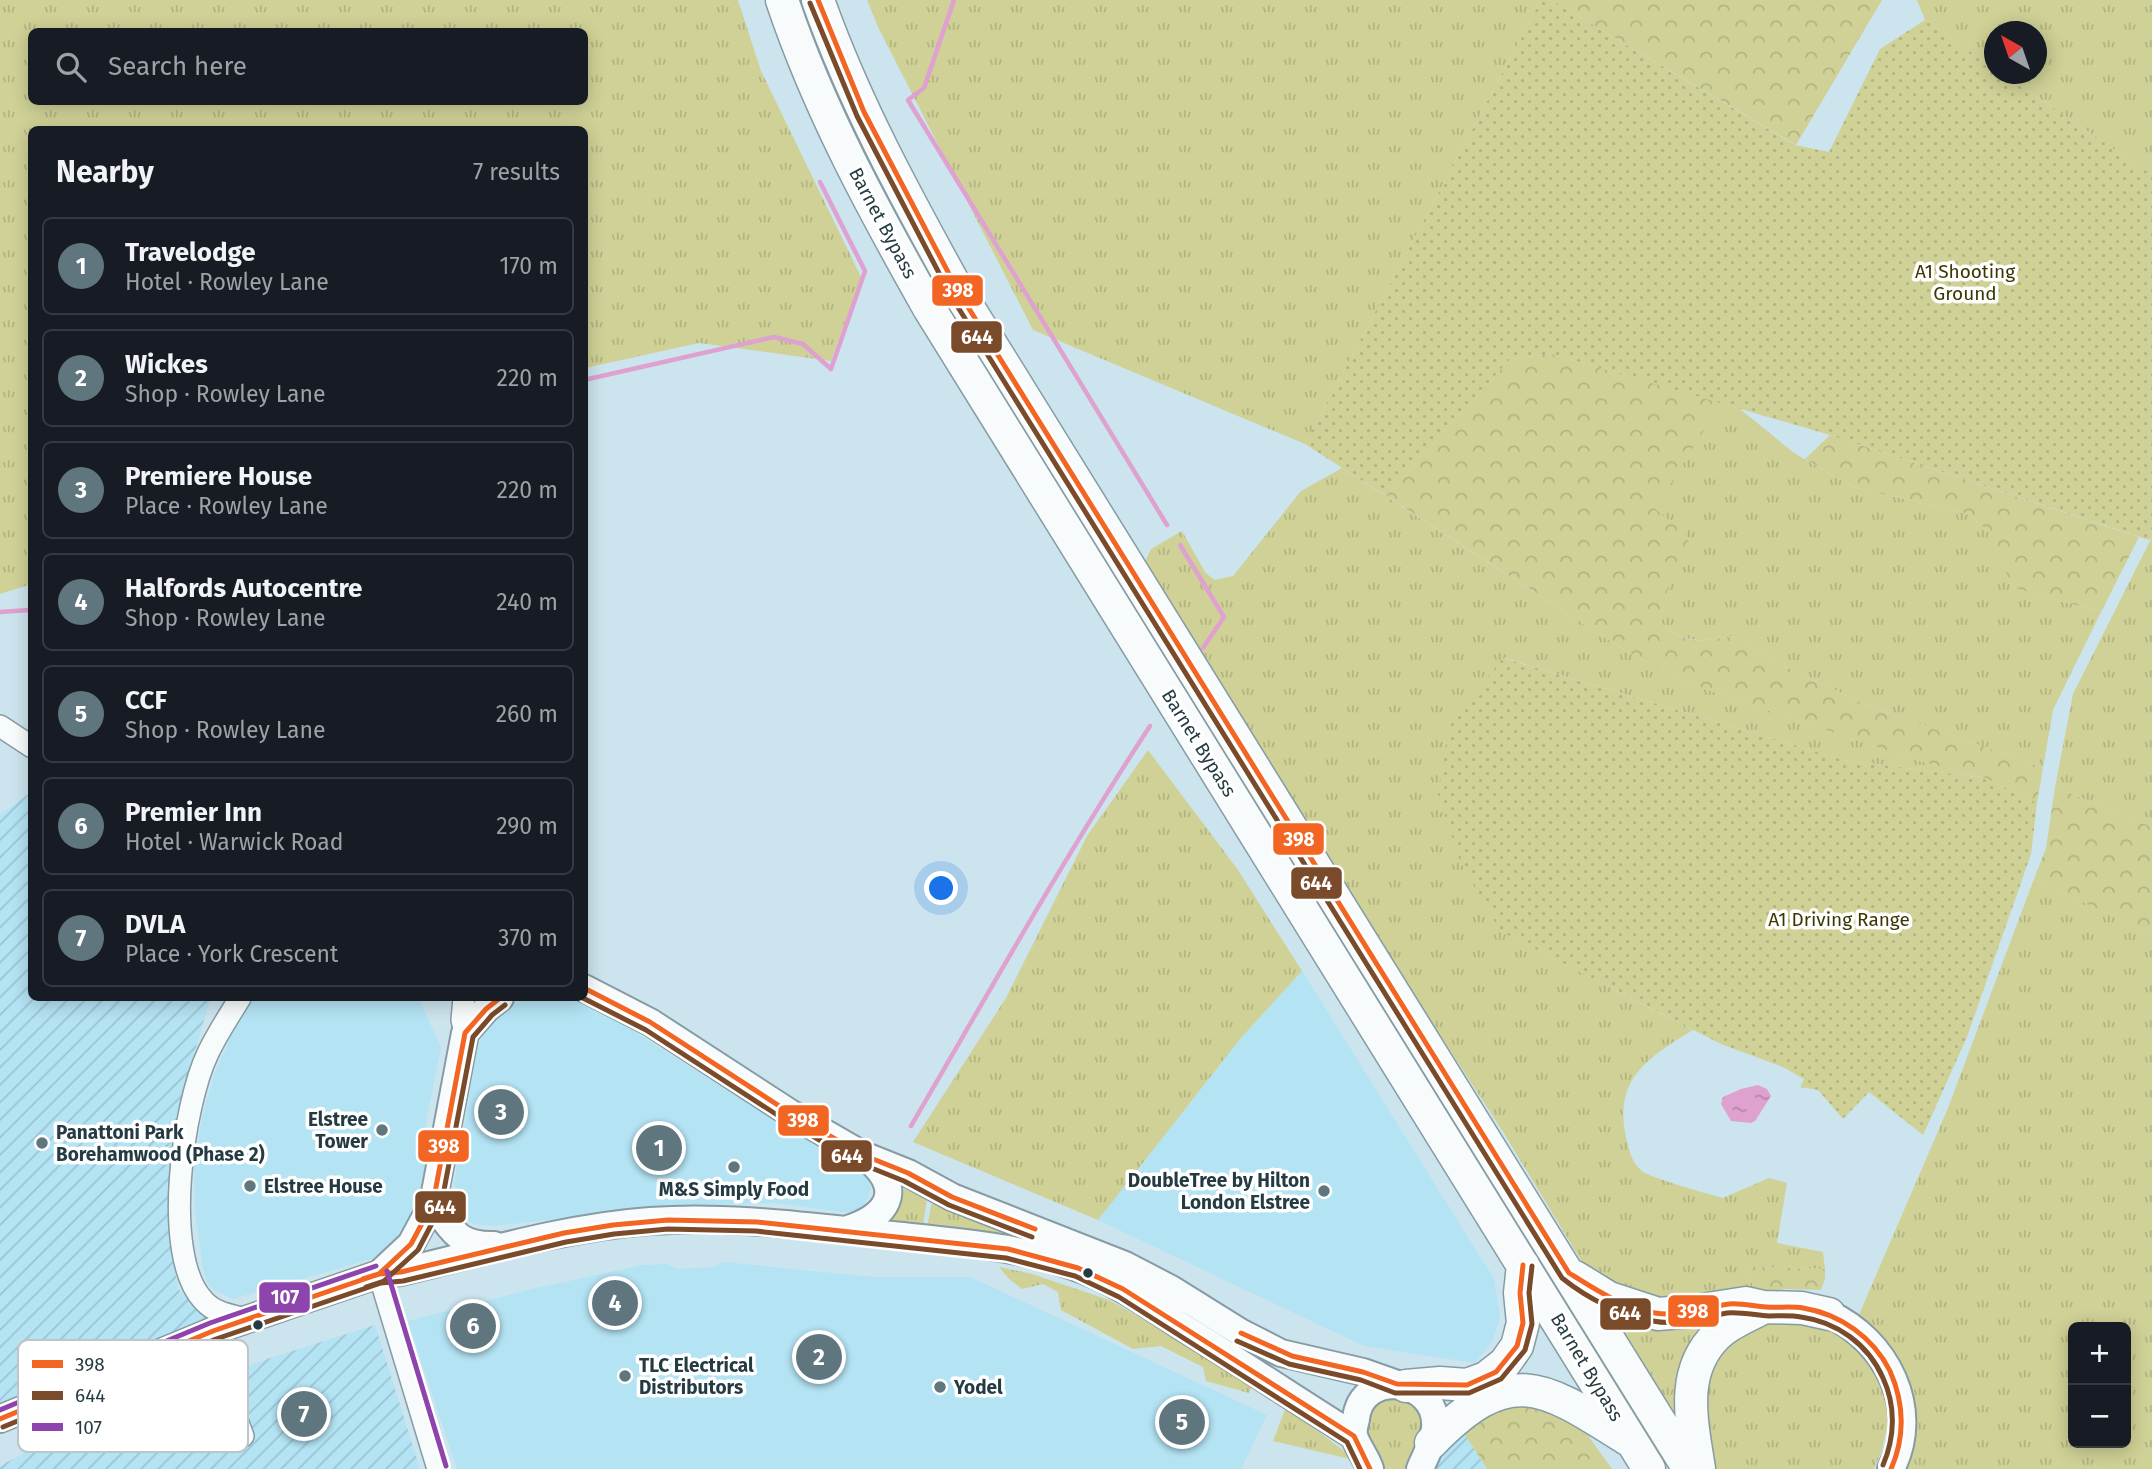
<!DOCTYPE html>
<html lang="en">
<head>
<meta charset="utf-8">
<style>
  body { margin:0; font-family:"Fira Sans",sans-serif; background:#20242c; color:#f1f3f6 }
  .controls { position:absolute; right:21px; bottom:21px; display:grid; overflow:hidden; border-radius:10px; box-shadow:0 4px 18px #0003 }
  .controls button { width:63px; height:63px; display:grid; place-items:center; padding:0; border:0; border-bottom:2px solid #363941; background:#171b24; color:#f1f3f6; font:35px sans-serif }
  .compass { position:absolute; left:1984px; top:21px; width:63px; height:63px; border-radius:50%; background:#171b24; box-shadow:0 4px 18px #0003; rotate:320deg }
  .you { position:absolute; left:942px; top:889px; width:24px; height:24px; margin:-18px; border:5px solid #fff; border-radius:50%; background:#1a73e8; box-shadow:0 0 0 10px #1a73e833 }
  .badge { display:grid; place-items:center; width:46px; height:46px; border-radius:50%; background:#5f767e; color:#fff; font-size:23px; font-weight:700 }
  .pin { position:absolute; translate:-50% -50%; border:4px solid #fff; box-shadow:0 2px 7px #0006 }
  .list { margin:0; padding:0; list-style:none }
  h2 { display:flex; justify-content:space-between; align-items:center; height:91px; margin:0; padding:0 28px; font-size:30px }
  h2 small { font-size:23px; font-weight:400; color:#9ea1a6 }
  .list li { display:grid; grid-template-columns:46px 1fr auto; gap:21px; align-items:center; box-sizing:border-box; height:98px; margin:0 14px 14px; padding:0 14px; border:2px solid #363941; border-radius:10px }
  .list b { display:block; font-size:26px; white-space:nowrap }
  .list p { margin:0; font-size:23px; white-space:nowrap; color:#9ea1a6 }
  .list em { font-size:23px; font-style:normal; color:#9ea1a6 }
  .icon { flex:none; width:38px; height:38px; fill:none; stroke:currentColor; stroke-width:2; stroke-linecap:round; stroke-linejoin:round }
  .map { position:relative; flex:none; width:2152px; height:1469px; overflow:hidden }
  .search { position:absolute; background:#171b24; box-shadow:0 4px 18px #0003; left:28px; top:28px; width:560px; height:77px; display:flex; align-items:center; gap:18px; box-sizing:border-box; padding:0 24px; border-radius:10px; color:#9ea1a6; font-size:26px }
  .panel { position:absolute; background:#171b24; box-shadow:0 4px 18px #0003; left:28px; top:126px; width:560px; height:875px; border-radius:10px }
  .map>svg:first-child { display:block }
  .built { fill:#b4e3f3 }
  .industrial { fill:url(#industrial-furrows) }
  .grass { fill:url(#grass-tufts); fill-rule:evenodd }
  .forest { fill:url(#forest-crowns) }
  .park { fill:url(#park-dots) }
  .water { fill:url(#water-ripples) }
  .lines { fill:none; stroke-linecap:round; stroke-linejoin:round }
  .stream { stroke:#dea1d0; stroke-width:4.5 }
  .minor-casing { stroke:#869ba3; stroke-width:24 }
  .major-casing { stroke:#869ba3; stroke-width:30 }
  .highway-casing { stroke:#869ba3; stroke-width:35 }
  .minor { stroke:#f7fbfc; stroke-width:21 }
  .major { stroke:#f7fbfc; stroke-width:26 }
  .highway { stroke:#f7fbfc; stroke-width:32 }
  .bus-1-casing { stroke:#fff; stroke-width:10 }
  .bus-2-casing { stroke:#fff; stroke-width:10 }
  .bus-3-casing { stroke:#fff; stroke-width:10 }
  .bus-1 { stroke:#f26522; stroke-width:5 }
  .bus-2 { stroke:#7a4b2a; stroke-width:5 }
  .bus-3 { stroke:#8e44ad; stroke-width:5 }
  .poi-dot { fill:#5f767e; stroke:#fff; stroke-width:2.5 }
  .bus-dot { fill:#253b43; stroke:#fff; stroke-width:2.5 }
  .labels { text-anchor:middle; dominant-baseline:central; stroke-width:7; stroke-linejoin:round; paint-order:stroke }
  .street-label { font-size:19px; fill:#253b43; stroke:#fff }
  .park-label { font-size:19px; fill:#3d3600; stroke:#fff }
  .poi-label { font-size:19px; font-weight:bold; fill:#253b43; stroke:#fff; text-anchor:start }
  .key { fill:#fff; stroke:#bec4c7; stroke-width:2 }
  .key-label { font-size:19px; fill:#253b43 }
  .line-badge { stroke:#fff; stroke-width:2.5 }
  .badge-label { font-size:19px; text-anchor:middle; font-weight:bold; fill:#fff }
</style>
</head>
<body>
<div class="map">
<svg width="2152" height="1469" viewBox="0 0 2152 1469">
  <defs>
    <pattern id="industrial-furrows" width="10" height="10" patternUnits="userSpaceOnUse" patternTransform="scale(1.75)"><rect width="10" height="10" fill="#b4e3f3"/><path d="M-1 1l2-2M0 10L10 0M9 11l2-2" fill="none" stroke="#9bc4d2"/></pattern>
    <pattern id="grass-tufts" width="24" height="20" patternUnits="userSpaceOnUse" patternTransform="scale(1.75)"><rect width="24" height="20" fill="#cfd196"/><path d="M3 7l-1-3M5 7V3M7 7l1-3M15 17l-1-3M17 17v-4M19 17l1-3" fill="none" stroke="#b2b482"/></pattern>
    <pattern id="forest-crowns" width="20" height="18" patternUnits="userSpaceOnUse" patternTransform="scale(1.75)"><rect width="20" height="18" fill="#cfd196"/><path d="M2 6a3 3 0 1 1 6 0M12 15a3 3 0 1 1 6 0" fill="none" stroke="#b2b482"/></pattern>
    <pattern id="park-dots" width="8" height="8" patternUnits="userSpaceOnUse" patternTransform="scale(1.75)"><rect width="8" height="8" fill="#cfd196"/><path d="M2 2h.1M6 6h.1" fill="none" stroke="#b2b482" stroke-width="1.8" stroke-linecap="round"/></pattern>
    <pattern id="water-ripples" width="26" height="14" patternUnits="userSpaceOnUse" patternTransform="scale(1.75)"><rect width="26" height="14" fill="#dea1d0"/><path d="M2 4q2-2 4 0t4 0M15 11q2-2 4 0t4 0" fill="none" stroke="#b484aa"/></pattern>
  </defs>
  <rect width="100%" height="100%" fill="#cce4ed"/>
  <path class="built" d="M1302 971 1494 1279 1500 1317 1492 1342 1475 1363 1364 1346 1098 1220 1240 1039Z
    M253 998H414L420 1001 441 1048 426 1122 428 1153 412 1219 401 1238 386 1252 371 1259 233 1299 214 1290 207 1282 203 1269 195 1210 194 1169 203 1113 215 1073 232 1034Z
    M532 998H578L585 1000 731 1093 866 1173 871 1188 868 1198 862 1207 854 1211 842 1212 776 1203 706 1205 491 1226 471 1223 457 1205 454 1184 478 1044 494 1019 514 1003Z
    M723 1262 873 1277H970L1267 1415 1241 1469H457L408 1321 528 1290 642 1265 667 1264 677 1269 714 1267Z"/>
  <path class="industrial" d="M31 792 32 998H212L209 1003 176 1116 169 1224 178 1289 200 1310 215 1318 0 1408V813L2 814Z
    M375 1325 420 1469H0V1466L24 1453 267 1359Z
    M1460 1427 1487 1469H1434Z"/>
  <path class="grass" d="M0 0H738L761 71 861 277 831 361 699 343 585 368 584 130H32L31 582 29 585 0 594ZM32 32H584V102H32Z
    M867 0H1541L1305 444 1033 330 878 27Z
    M1917 0H2152V175L2003 74H2036V32H1994V68L1925 20Z
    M1721 403 1740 409 1794 453 1853 487 1969 514 1995 537 2002 565 2014 588 2101 612 2053 710 2043 768 1862 703 1784 666 1733 636C1702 642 1685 644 1660 623L1669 583 1692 548 1654 509Z
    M1342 468 1621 648 1685 682 1912 759 1985 778 1844 760 1504 658 1500 931 1693 1030C1649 1057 1613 1078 1626 1137 1629 1150 1631 1162 1642 1171 1650 1178 1708 1194 1723 1198L1769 1178 1787 1183 1777 1243 1823 1252 1825 1269 1749 1267 1754 1293 1647 1307 1588 1272 1502 1130 1323 856 1142 568 1151 549 1182 531 1205 572 1214 580 1233 576 1301 491Z
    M2152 537V827L2055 787 2073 694Z
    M1148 750 1238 870 1302 971 1240 1039 1098 1220 913 1142 1006 998 1087 836Z
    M2034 879 2152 935V1469H1904L1892 1350 1873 1326 1858 1317 1948 1108ZM2073 1327H2126V1443H2073Z
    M898 1186 927 1198 922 1233 880 1224Z
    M936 1197 1113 1267 926 1233 931 1206Z
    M999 1267 1032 1274 1109 1300 1172 1335 1252 1386 1249 1393 1206 1381 1203 1367 1161 1346 1133 1349 1061 1310 1058 1292 1043 1284 1022 1289 1008 1278Z
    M1606 1304 1719 1326 1689 1443 1633 1356Z
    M1751 1322H1826L1873 1358 1891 1409 1882 1450 1874 1469H1711L1705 1455 1706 1360Z
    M1397 1394 1421 1409 1425 1427 1409 1469H1380L1368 1434 1367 1420 1377 1400Z
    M1286 1407 1344 1451 1350 1459 1273 1441Z"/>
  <path class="forest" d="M1551 0H1882L1796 145Z
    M1552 354 1721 403 1655 509 1684 532 1692 549 1669 583 1660 623C1686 645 1701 642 1733 636L1784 666 1862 703 2043 768 2037 803 1985 778 1912 759 1685 682 1621 648 1386 496 1510 359Z
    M1830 435 2111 528 2139 537 2101 612 2014 588 2002 565 1995 537 1969 514 1853 487 1805 459Z
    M2055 787 2152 827V935L2034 879 2046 848Z
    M1749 1267 1825 1269V1279L1821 1290 1785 1289 1754 1293Z
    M1530 1400 1584 1430 1612 1469H1487L1460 1427 1470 1418Z"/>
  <path class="park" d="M1541 0H1551L1795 145 1829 152 1880 49 1925 20 1994 68V74H2003L2152 175V537L2149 540 1830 435 1552 354 1510 359 1386 496 1305 444Z
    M1503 658 1844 760 1985 778 2037 803 2031 854 1967 1037 1923 1135 1869 1092 1843 1119 1818 1090 1800 1087 1804 1079 1783 1067 1721 1044 1500 931 1460 861 1438 795 1449 725Z"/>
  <path class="water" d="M1758 1085 1767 1089 1771 1096 1755 1121 1751 1123 1731 1121 1721 1104 1723 1097 1741 1089Z"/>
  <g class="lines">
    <path class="stream" d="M954 0 924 88 908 100 1167 525
      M584 380 774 337 803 344 831 369 865 271 820 182
      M1180 545 1224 617 1203 648
      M0 612 29 610 32 607
      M911 1126C989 992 1065 856 1150 726"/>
    <g class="minor-casing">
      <path id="minor" d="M0 726 32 747
        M240 998C229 1016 217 1034 208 1053 183 1105 161 1255 203 1300 214 1313 230 1315 246 1319
        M464 998 462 1020 465 1033
        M379 1274 438 1469
        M216 1365 243 1436"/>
    </g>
    <g class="major-casing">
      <path id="major" d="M584 988 650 1022 790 1113 863 1155 908 1173 952 1197 1125 1265 1171 1289 1240 1332 1281 1353 1363 1372 1397 1384
        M433 1203C452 1230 457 1246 494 1245
        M845 1230C887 1217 906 1191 867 1158
        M379 1274 411 1244 433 1203 465 1033 486 1009 500 998
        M1829 1314C1886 1340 1922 1409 1891 1469
        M0 1419 213 1331 379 1274 401 1272C483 1252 566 1227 650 1221 730 1215 812 1227 892 1235 962 1242 1033 1247 1098 1276 1129 1290 1156 1310 1184 1328 1241 1363 1297 1400 1354 1436
        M1370 1469C1367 1458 1356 1445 1354 1435 1353 1430 1355 1423 1356 1419 1361 1368 1439 1378 1435 1428 1434 1442 1425 1456 1420 1469"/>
    </g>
    <g class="highway-casing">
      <path id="highway" d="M782 0C818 108 873 209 929 308L1649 1469
        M818 0C854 102 906 197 958 291L1689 1469
        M1575 1277 1609 1298 1658 1314 1695 1311 1746 1303 1764 1307 1802 1308 1829 1314
        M1406 1386 1440 1383 1467 1385 1486 1378 1505 1363 1517 1346 1523 1323 1520 1293 1523 1265
        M1431 1443C1510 1362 1542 1385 1627 1439
        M1699 1469C1692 1422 1679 1372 1717 1335 1730 1322 1749 1316 1764 1307"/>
    </g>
    <use href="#minor" class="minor"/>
    <use href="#major" class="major"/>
    <use href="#highway" class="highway"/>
    <g class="bus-1-casing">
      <path id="bus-1" d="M818 0 864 112 958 291 1569 1273C1596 1290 1623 1308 1655 1313 1680 1317 1704 1307 1729 1304 1741 1303 1753 1306 1766 1307 1778 1308 1791 1306 1803 1308 1840 1314 1873 1337 1890 1371 1904 1403 1905 1437 1891 1469
        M584 988 650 1022 790 1113 863 1155 908 1173 952 1197 1035 1229
        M363 1279 379 1274 411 1244 433 1203 465 1033 486 1009 500 998
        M1241 1333 1292 1356 1363 1372 1397 1384 1467 1385 1496 1372 1517 1346 1523 1323 1520 1293 1523 1265
        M0 1419 213 1331 379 1274 401 1272 564 1233 613 1225 668 1220 757 1222 1008 1249 1078 1268 1123 1289 1354 1436 1370 1469"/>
    </g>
    <g class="bus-2-casing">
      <path id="bus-2" d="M810 3 857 116 951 296 1562 1278C1587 1298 1621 1316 1653 1321 1678 1326 1702 1317 1727 1313 1741 1312 1755 1315 1769 1316 1780 1316 1791 1315 1801 1317 1837 1322 1868 1344 1883 1378 1896 1406 1895 1437 1883 1465
        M583 998 646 1030 785 1120 859 1163 904 1181 949 1205 1032 1237
        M366 1287 384 1281 418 1250 441 1206 473 1037 492 1015 505 1005
        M1237 1341 1289 1364 1361 1380 1395 1393H1469L1501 1379 1525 1350 1532 1324 1529 1293 1532 1266
        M3 1427 216 1339 381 1283 403 1281 566 1242 614 1234 668 1229 756 1231 1006 1258 1075 1276 1119 1297 1347 1442 1360 1469"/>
    </g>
    <g class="bus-3-casing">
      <path id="bus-3" d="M387 1271 446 1466
        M0 1410 210 1323 376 1266"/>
    </g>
    <use href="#bus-1" class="bus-1"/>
    <use href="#bus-2" class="bus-2"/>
    <use href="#bus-3" class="bus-3"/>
  </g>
  <g class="poi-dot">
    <circle cx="382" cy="1130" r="7"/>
    <circle cx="42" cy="1143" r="7"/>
    <circle cx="734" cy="1167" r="7"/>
    <circle cx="250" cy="1186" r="7"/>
    <circle cx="1324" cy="1191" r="7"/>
    <circle cx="625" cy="1376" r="7"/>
    <circle cx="940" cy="1387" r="7"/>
  </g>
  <g class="bus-dot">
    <circle cx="1088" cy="1273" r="6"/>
    <circle cx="258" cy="1325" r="6"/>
  </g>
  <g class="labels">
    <g class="street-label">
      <text transform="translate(883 223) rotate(62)">Barnet Bypass</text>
      <text transform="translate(1199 743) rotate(58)">Barnet Bypass</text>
      <text transform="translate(1587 1367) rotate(59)">Barnet Bypass</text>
    </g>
    <g class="park-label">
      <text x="1965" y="271">A1 Shooting<tspan x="1965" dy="22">Ground</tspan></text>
      <text x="1839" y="919">A1 Driving Range</text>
    </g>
    <g class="poi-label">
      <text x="368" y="1119" text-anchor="end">Elstree<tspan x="368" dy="22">Tower</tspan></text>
      <text x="56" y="1132">Panattoni Park<tspan x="56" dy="22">Borehamwood (Phase 2)</tspan></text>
      <text x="1310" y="1180" text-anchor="end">DoubleTree by Hilton<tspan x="1310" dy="22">London Elstree</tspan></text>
      <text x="264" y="1186">Elstree House</text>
      <text x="734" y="1189" text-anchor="middle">M&amp;S Simply Food</text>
      <text x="639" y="1365">TLC Electrical<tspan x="639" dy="22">Distributors</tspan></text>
      <text x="954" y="1387">Yodel</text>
    </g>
  </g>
  <rect x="18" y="1340" width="230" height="112" rx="10" class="key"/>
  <rect x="32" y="1360" width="31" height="8" fill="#f26522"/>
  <rect x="32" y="1391" width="31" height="9" fill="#7a4b2a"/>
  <rect x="32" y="1423" width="31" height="8" fill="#8e44ad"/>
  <g class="key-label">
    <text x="75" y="1371">398</text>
    <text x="75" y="1402">644</text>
    <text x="75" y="1434">107</text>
  </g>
  <g class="line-badge">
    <rect x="931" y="274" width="53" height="33" rx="7" fill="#f26522"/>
    <rect x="950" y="320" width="53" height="34" rx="7" fill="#7a4b2a"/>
    <rect x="1272" y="822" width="53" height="34" rx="7" fill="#f26522"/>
    <rect x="1290" y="866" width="53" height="34" rx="7" fill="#7a4b2a"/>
    <rect x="777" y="1104" width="53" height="33" rx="7" fill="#f26522"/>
    <rect x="417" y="1129" width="53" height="34" rx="7" fill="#f26522"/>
    <rect x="820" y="1139" width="53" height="34" rx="7" fill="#7a4b2a"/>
    <rect x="414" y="1190" width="53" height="34" rx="7" fill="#7a4b2a"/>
    <rect x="258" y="1281" width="53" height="33" rx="7" fill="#8e44ad"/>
    <rect x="1667" y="1294" width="53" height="34" rx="7" fill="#f26522"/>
    <rect x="1599" y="1297" width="53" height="34" rx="7" fill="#7a4b2a"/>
  </g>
  <g class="badge-label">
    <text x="958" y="297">398</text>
    <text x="977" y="344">644</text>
    <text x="1299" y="846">398</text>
    <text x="1316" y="890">644</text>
    <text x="803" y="1127">398</text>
    <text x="444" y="1153">398</text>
    <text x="847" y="1163">644</text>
    <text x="440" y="1214">644</text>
    <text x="285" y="1304">107</text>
    <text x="1693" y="1318">398</text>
    <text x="1625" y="1320">644</text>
  </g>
</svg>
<div class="controls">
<button>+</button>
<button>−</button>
</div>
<svg class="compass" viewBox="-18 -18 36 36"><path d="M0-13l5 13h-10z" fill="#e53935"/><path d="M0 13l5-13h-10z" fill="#9ea1a6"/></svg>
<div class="you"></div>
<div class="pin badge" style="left:659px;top:1148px">1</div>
<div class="pin badge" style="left:819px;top:1357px">2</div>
<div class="pin badge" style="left:501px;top:1112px">3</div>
<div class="pin badge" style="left:615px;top:1303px">4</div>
<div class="pin badge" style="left:1182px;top:1422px">5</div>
<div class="pin badge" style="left:473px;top:1326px">6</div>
<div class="pin badge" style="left:304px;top:1414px">7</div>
<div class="search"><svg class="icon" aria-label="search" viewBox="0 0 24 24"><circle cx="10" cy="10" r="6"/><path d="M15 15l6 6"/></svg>Search here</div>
<section class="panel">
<h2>Nearby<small>7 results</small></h2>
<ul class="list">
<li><span class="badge">1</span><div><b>Travelodge</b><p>Hotel · Rowley Lane</p></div><em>170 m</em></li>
<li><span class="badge">2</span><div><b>Wickes</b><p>Shop · Rowley Lane</p></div><em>220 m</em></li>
<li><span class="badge">3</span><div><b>Premiere House</b><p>Place · Rowley Lane</p></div><em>220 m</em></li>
<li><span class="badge">4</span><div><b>Halfords Autocentre</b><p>Shop · Rowley Lane</p></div><em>240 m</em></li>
<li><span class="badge">5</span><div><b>CCF</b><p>Shop · Rowley Lane</p></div><em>260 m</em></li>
<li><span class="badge">6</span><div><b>Premier Inn</b><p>Hotel · Warwick Road</p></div><em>290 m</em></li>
<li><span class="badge">7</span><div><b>DVLA</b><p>Place · York Crescent</p></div><em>370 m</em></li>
</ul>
</section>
</div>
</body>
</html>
